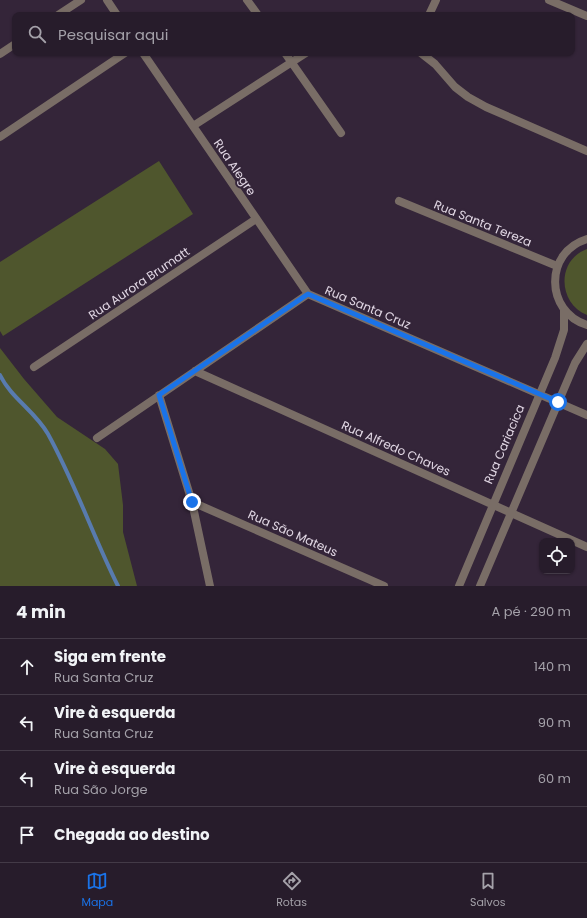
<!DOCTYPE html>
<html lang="pt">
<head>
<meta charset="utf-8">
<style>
  body { margin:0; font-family:Poppins,sans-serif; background:#332937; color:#f1f3f6 }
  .controls { position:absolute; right:12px; bottom:12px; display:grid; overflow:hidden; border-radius:8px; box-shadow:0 1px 3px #0004 }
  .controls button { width:36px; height:36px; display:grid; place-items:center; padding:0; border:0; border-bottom:1px solid #433a47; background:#271c2b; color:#f1f3f6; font:20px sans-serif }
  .stop { position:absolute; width:12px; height:12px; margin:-9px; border:3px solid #1a73e8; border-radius:50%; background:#fff }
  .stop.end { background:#1a73e8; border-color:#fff; box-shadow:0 1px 4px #0008 }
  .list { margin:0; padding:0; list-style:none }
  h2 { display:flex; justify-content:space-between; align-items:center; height:52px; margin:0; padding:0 16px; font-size:17px }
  h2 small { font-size:13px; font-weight:400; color:#a4a1a9 }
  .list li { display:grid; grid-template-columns:26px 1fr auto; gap:12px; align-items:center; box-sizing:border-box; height:56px; padding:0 16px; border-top:1px solid #433a47 }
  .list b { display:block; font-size:15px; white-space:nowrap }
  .list p { margin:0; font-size:13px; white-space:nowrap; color:#a4a1a9 }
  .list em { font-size:13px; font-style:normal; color:#a4a1a9 }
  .icon { flex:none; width:22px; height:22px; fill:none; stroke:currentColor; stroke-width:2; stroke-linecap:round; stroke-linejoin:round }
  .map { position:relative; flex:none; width:587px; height:586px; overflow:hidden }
  .search { position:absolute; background:#271c2b; box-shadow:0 1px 3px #0004; left:12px; right:12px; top:12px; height:44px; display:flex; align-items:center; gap:10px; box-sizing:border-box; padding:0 14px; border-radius:8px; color:#a4a1a9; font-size:15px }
  .sheet { height:276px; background:#271c2b }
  nav { display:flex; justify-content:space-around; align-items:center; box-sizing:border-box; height:56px; border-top:1px solid #433a47; background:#271c2b; font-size:11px; color:#a4a1a9 }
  nav a { display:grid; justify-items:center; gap:2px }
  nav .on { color:#1a73e8 }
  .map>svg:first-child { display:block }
  .green { fill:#4f562d }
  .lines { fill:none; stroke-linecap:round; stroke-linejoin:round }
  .stream { stroke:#587bae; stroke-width:4 }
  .service { stroke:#796d66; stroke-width:8 }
  .minor { stroke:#796d66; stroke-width:8 }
  .tertiary { stroke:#796d66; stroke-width:8 }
  .route { stroke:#1a73e8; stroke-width:5 }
  .labels { text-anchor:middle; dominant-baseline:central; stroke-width:4; stroke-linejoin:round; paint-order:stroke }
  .street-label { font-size:12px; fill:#e1d7e4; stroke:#342539 }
</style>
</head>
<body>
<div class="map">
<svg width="587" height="586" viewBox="0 0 587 586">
  <rect width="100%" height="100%" fill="#342539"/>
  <path class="green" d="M159 161 193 214 3 336 0 331V262Z
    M587 249V315C558 304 556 260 587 249Z
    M0 348 24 379 57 417 105 449 118 464 123 505V532L137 586H0Z"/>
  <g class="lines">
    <path class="stream" d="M0 375C11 398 35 411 48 434 75 483 93 536 118 586"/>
    <path class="service" d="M58 15 81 0
      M0 54 15 44
      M34 367 256 219"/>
    <path class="minor" d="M107 0 117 15
      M247 0 258 15
      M549 0 587 16
      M429 15 436 0
      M143 53 308 294
      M285 53 341 133
      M421 53 435 64 455 87 468 97 486 107 587 151
      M193 126 306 53
      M0 137 125 53
      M399 201 557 266
      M308 294 587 415
      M195 371 587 547
      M159 395 192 502 210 586
      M97 438 308 294
      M192 502 384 586"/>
    <path class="tertiary" d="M587 239C544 252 545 312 587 325
      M459 586 555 358 564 330V310
      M480 586 575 363 587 344"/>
  </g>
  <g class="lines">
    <path class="route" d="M192 502 159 395 308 294 558 402"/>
  </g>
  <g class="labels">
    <g class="street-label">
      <text transform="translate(235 167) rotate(56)">Rua Alegre</text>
      <text transform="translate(483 223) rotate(22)">Rua Santa Tereza</text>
      <text transform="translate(139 283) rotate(-34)">Rua Aurora Brumatt</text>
      <text transform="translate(368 307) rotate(23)">Rua Santa Cruz</text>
      <text transform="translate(504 444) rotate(-67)">Rua Cariacica</text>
      <text transform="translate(396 448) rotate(24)">Rua Alfredo Chaves</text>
      <text transform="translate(293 533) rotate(24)">Rua São Mateus</text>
    </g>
  </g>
</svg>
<div class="controls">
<button><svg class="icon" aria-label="locate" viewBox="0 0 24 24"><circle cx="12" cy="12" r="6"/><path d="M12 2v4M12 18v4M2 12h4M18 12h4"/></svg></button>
</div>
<div class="stop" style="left:558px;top:402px"></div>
<div class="stop end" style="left:192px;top:502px"></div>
<div class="search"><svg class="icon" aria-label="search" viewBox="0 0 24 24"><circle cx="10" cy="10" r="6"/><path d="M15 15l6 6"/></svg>Pesquisar aqui</div>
</div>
<section class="sheet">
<h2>4 min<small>A pé · 290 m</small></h2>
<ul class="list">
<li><svg class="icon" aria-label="ahead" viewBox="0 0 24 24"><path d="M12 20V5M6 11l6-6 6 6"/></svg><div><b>Siga em frente</b><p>Rua Santa Cruz</p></div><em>140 m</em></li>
<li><svg class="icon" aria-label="left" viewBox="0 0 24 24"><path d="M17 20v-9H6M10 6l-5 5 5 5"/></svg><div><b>Vire à esquerda</b><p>Rua Santa Cruz</p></div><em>90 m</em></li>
<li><svg class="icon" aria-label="left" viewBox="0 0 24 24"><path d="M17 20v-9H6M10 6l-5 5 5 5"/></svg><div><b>Vire à esquerda</b><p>Rua São Jorge</p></div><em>60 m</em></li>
<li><svg class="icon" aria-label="arrive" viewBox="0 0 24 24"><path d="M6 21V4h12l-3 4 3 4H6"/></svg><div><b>Chegada ao destino</b></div></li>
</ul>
</section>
<nav>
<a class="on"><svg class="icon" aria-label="map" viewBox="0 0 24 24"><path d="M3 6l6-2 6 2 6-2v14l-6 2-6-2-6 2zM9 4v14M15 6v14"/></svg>Mapa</a>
<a><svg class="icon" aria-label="directions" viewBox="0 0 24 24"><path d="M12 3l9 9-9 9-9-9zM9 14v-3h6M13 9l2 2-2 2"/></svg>Rotas</a>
<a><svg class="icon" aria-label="saved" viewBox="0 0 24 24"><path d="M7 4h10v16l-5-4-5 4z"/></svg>Salvos</a>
</nav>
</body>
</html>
